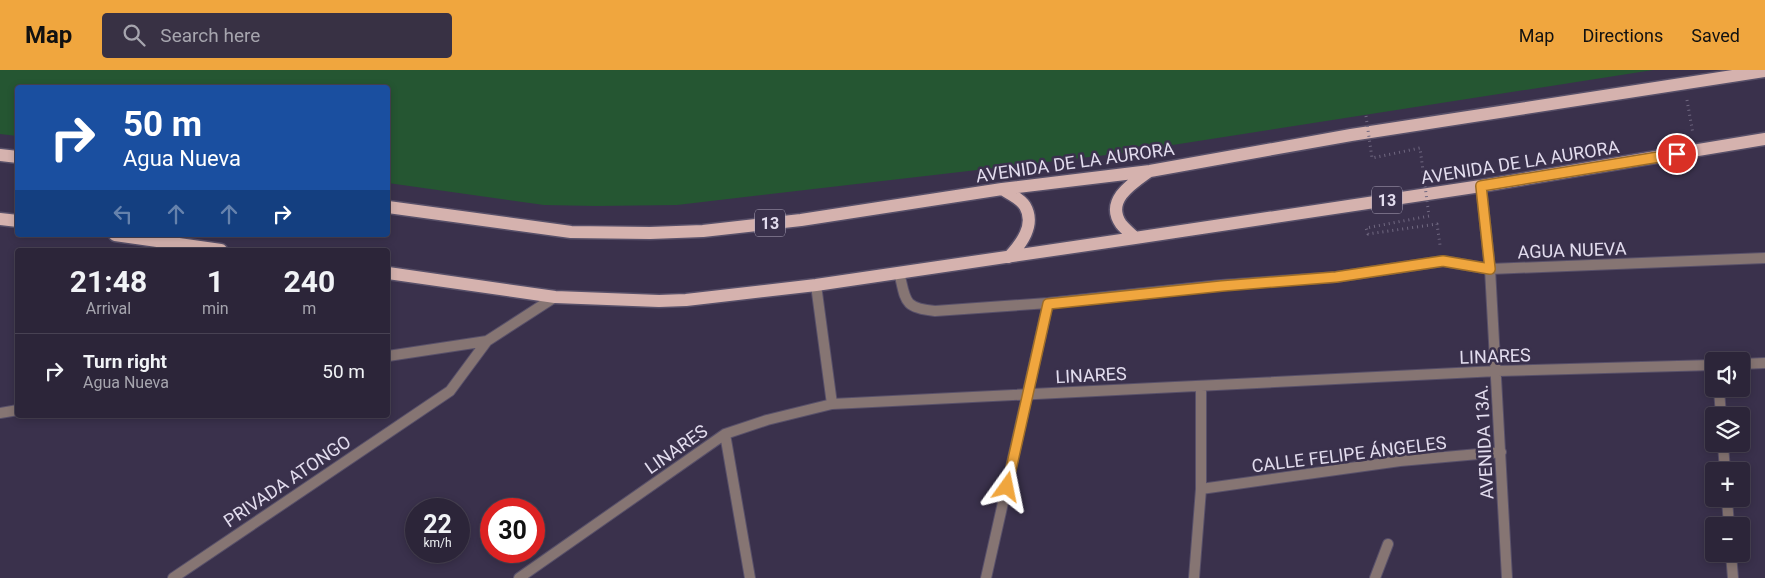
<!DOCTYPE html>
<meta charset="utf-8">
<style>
:root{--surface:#2c2539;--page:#383144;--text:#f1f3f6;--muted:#a6a5ae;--line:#484253;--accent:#f0a63e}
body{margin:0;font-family:Roboto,sans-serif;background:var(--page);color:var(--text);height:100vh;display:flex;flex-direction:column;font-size:19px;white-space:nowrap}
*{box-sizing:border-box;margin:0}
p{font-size:16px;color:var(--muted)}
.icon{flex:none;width:28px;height:28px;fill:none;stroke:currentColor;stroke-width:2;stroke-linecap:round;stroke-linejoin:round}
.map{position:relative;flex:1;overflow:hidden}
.sheet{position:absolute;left:15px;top:178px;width:375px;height:170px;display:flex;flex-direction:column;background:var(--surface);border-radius:5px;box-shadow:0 2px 8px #0003,0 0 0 1px var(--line)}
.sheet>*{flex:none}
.hud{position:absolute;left:15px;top:15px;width:375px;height:152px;border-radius:5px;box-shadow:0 2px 8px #0003,0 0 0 1px var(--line);background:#1a4fa0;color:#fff;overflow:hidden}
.buttons{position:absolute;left:1705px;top:282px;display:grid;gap:10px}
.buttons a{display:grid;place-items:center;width:45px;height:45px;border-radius:5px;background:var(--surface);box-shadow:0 2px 8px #0003,0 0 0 1px var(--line);font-size:25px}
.speed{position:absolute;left:405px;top:428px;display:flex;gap:10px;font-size:25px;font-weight:700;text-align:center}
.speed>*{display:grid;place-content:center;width:65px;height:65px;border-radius:50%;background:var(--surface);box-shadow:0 2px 8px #0003,0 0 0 1px var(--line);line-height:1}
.speed small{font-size:12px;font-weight:400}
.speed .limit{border:8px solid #d22;background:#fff;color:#111}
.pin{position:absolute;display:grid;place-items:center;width:42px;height:42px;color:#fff;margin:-21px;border:2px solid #fff;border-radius:50%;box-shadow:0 1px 5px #0007}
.me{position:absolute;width:55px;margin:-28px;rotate:12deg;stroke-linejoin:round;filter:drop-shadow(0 0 4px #0008)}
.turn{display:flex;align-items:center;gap:18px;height:105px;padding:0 25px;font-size:22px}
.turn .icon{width:65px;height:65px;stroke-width:2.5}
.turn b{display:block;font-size:35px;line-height:42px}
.lanes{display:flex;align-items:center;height:48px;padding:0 25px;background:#0003;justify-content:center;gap:25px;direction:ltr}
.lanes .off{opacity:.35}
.eta{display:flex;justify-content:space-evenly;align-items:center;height:85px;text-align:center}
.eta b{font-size:30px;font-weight:700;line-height:35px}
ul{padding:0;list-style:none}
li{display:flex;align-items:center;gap:15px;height:75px;padding:0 25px;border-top:1px solid var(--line)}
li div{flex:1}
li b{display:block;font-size:19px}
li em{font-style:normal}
header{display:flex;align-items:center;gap:30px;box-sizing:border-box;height:70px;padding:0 25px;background:var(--accent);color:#111}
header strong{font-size:24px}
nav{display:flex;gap:28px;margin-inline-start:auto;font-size:18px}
.search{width:350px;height:45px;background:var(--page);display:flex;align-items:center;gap:12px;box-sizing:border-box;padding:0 18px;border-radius:5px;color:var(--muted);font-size:19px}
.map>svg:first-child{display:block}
.green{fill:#255632}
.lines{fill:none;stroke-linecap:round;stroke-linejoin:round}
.street-casing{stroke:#585069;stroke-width:12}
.primary-casing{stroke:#585069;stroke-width:15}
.path{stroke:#706880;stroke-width:3;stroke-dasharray:1 4;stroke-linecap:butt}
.street{stroke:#867573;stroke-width:10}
.primary{stroke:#d5b2ae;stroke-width:12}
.path-bridge{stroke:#706880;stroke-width:3;stroke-dasharray:1 4;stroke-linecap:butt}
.route-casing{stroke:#9c6c28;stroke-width:12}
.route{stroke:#f0a63e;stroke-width:9}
.labels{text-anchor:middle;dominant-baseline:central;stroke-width:5;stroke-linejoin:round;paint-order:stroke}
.shield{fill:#3a314c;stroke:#b0a9bd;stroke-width:1}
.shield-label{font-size:16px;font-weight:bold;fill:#e2dcee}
.street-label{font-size:18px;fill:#e2dcee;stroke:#3a314c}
</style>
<header>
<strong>Map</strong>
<div class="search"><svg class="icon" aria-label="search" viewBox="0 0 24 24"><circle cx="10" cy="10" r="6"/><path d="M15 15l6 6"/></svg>Search here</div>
<nav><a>Map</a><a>Directions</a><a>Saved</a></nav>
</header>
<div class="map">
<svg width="1765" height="508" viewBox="0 0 1765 508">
<rect width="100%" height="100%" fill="#3a314c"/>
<path class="green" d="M0,0H1653L1115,84L677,135L596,136L544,135L388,113V18H18L17,66L0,64Z"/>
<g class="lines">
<g class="street-casing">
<path id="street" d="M1481,116L1490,199L1507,508
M899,202C906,231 903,238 935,241L1048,233L1221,215L1336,207L1443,191L1490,199L1765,188
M816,215L832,334
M388,286L487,271
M1741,294L1765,293
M1719,319L1721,346
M0,343L18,340
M725,364L750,508
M1723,374L1725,401
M1201,419L1400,391L1501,382
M1727,429L1729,456
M1731,484L1733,508
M173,508L450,321L487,271L555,227
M519,508L725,364L767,350L832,334L1497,301L1714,295
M986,508L1048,233
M1194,508L1201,419V317
M1375,508L1388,474"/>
</g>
<g class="primary-casing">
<path id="primary" d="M0,85L18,87
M1002,119C1010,124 1020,128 1025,136C1036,155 1021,174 1009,187
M388,137L571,162L650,163L703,161L801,150L1002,119L1150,101L1351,65L1765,1
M0,149L18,151
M115,165L221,180
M1135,168C1131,164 1125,159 1121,154C1105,131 1131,114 1148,102
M388,203L555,227L659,231L686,230L816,215L1135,168L1481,116L1765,69"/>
</g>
<path class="path" d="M1687,30L1693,64
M1429,146L1366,158L1368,164L1437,154L1440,175"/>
<use href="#street" class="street"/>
<use href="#primary" class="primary"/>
<path class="path-bridge" d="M1366,46L1372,88L1420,78L1429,146"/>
</g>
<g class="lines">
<g class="route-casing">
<path id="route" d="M1007,417L1048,234L1222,216L1336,207L1443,191L1490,199L1481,116L1677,84"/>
</g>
<use href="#route" class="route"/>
</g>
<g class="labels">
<g class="shield">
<rect x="1372" y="116.5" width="30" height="27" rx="4"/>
<rect x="755" y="139.5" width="30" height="27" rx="4"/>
</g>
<g class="shield-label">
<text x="1387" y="130">13</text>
<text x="770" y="153">13</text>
</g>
<g class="street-label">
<text transform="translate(1075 92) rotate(-8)">AVENIDA DE LA AURORA</text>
<text transform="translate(1520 92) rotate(-9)">AVENIDA DE LA AURORA</text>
<text transform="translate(1572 180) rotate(-2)">AGUA NUEVA</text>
<text transform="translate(1495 286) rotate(-2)">LINARES</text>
<text transform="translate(1091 305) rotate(-3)">LINARES</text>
<text transform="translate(1484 372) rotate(-93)">AVENIDA 13A.</text>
<text transform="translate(676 379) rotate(-35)">LINARES</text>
<text transform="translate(1349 384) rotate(-7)">CALLE FELIPE ÁNGELES</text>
<text transform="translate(287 411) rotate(-34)">PRIVADA ATONGO</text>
</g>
</g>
</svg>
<div class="buttons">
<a><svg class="icon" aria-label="sound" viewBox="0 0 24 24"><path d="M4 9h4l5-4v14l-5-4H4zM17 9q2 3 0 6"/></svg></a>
<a><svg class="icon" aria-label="layers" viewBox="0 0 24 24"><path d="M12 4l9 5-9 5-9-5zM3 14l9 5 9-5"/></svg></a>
<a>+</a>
<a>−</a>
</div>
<div class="speed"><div>22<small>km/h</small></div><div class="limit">30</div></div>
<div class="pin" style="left:1677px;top:84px;background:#d93025"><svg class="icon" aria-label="arrive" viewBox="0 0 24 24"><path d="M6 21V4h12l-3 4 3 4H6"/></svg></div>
<svg class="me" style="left:1007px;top:417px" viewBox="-20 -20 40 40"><path d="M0-17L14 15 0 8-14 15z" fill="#f0a63e" stroke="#fff" stroke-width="4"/></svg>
<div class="hud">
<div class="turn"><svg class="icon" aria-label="right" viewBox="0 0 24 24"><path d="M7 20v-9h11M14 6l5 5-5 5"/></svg><div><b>50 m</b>Agua Nueva</div></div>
<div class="lanes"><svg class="icon off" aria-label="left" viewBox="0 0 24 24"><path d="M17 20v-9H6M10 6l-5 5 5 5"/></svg><svg class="icon off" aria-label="ahead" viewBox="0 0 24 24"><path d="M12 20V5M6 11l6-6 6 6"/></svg><svg class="icon off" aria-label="ahead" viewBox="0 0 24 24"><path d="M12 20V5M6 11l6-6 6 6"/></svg><svg class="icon" aria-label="right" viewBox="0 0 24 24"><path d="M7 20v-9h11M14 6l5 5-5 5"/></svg></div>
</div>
<section class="sheet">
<div class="eta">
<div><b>21:48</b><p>Arrival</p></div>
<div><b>1</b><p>min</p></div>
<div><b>240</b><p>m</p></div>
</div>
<ul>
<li><svg class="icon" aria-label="right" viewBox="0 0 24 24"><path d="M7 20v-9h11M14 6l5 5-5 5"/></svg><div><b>Turn right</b><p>Agua Nueva</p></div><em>50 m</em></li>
</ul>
</section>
</div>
